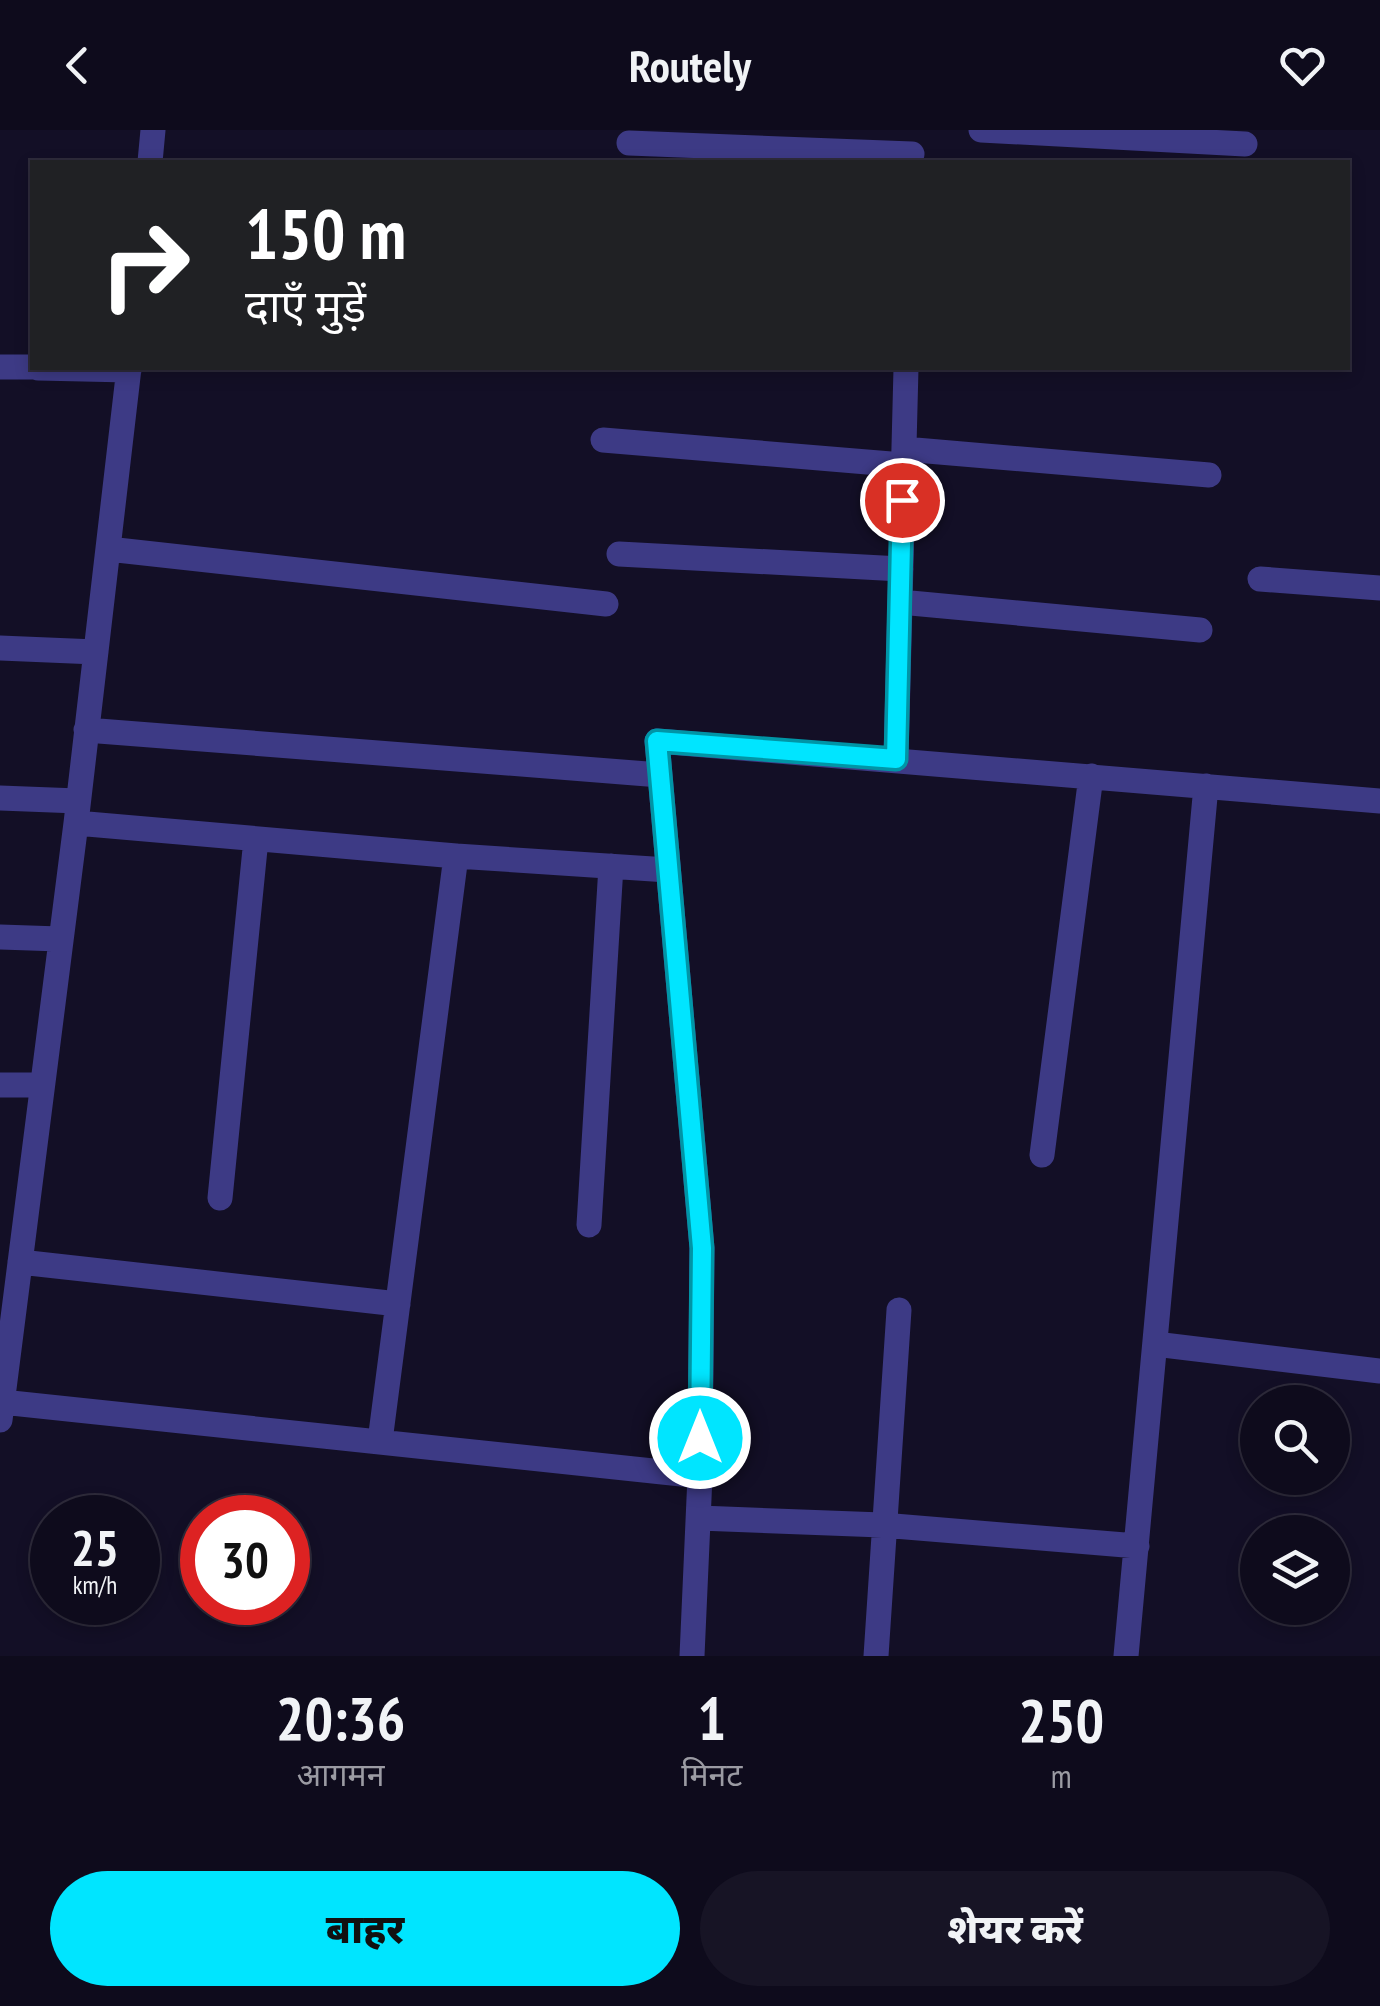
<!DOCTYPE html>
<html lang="hi">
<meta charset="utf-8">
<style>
:root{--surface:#0e0b1c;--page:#171425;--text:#f1f3f6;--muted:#9b9ba3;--line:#2e2b3b;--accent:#00e5ff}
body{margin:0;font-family:"PT Sans Narrow","Noto Sans Devanagari",sans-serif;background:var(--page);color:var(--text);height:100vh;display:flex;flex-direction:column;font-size:38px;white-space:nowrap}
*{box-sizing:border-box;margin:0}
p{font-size:32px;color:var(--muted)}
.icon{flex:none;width:55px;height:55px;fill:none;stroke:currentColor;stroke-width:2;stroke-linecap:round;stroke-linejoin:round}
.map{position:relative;height:1526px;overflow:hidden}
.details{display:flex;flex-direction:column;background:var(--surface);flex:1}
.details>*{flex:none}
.top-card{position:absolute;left:30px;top:30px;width:1320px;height:210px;border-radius:0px;box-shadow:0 5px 15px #0003,0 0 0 2px var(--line);background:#202124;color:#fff;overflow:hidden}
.tools{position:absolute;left:1240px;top:1255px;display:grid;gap:20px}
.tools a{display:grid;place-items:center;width:110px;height:110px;border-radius:50%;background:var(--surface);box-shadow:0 5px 15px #0003,0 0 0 2px var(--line);font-size:50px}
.speed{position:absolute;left:30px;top:1365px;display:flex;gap:20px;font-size:50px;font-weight:700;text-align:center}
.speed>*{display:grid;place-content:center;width:130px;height:130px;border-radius:50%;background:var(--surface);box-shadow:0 5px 15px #0003,0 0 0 2px var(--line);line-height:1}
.speed small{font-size:25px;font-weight:400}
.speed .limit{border:15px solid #d22;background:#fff;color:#111}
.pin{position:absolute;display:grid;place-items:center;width:85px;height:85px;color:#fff;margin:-42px;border:5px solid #fff;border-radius:50%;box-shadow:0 2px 10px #0007}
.me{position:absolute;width:110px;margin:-55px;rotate:0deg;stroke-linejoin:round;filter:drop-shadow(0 0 8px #0008)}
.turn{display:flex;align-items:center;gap:35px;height:210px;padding:0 50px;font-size:45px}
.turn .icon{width:130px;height:130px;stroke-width:2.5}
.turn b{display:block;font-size:70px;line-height:85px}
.eta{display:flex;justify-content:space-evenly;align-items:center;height:170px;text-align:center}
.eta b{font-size:60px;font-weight:800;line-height:70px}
.action{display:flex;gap:20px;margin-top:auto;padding:20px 50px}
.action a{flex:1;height:115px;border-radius:60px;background:var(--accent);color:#111;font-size:40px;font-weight:800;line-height:115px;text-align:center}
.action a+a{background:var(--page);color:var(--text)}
header{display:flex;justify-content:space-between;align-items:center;height:130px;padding:0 50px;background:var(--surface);font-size:45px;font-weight:800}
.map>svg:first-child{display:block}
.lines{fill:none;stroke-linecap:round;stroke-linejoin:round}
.minor{stroke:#3d3a85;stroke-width:25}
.route-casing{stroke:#0095a6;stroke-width:25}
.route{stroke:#00e5ff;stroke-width:18}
</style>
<header><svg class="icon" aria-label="back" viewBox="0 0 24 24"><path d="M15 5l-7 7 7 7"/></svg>Routely<svg class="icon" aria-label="heart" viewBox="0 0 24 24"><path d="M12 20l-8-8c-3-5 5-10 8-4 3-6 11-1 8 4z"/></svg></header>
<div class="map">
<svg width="1380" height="1526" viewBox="0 0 1380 1526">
<rect width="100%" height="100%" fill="#130f26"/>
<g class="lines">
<path class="minor" d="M981,0L1245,14
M629,13L912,24
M150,32L153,0
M0,237H32
M38,238L129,240
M603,310L903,335
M904,319L1209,345
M108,419L606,474
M619,424L901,439
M1260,449L1380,458
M900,472L1200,500
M0,518L96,522
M86,600L660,645
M896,629L906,238
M0,668L78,671
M76,693L456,726L668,740
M0,807L60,809
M0,955H42
M1042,1025L1091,646
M220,1068L256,709
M589,1095L611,736
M20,1132L398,1174
M1155,1214L1380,1241
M2,1272L700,1346
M0,1290L76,693L129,238
M380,1311L456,726
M699,1388L882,1395L1137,1416
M692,1526L700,1346L702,1118L657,611L1380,671
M876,1526L899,1180
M1126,1526L1206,656"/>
</g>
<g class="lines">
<g class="route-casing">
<path id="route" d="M700,1308L702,1118L657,611L896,629L902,370"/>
</g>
<use href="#route" class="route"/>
</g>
</svg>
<div class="tools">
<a><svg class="icon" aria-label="search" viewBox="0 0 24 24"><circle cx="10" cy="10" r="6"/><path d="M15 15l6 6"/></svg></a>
<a><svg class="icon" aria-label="layers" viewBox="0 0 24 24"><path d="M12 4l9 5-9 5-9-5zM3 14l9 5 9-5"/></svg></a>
</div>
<div class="speed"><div>25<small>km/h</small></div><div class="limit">30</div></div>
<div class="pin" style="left:902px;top:370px;background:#d93025"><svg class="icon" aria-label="arrive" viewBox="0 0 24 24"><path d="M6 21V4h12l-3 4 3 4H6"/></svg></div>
<svg class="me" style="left:700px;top:1308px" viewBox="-20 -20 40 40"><circle r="17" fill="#00e5ff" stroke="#fff" stroke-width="3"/><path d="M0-11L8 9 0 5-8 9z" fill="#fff"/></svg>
<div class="top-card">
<div class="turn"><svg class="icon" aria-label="right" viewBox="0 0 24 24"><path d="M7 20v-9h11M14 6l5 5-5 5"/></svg><div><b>150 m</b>दाएँ मुड़ें</div></div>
</div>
</div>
<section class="details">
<div class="eta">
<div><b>20:36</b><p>आगमन</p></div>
<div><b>1</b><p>मिनट</p></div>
<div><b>250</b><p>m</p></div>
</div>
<div class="action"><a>बाहर</a><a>शेयर करें</a></div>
</section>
